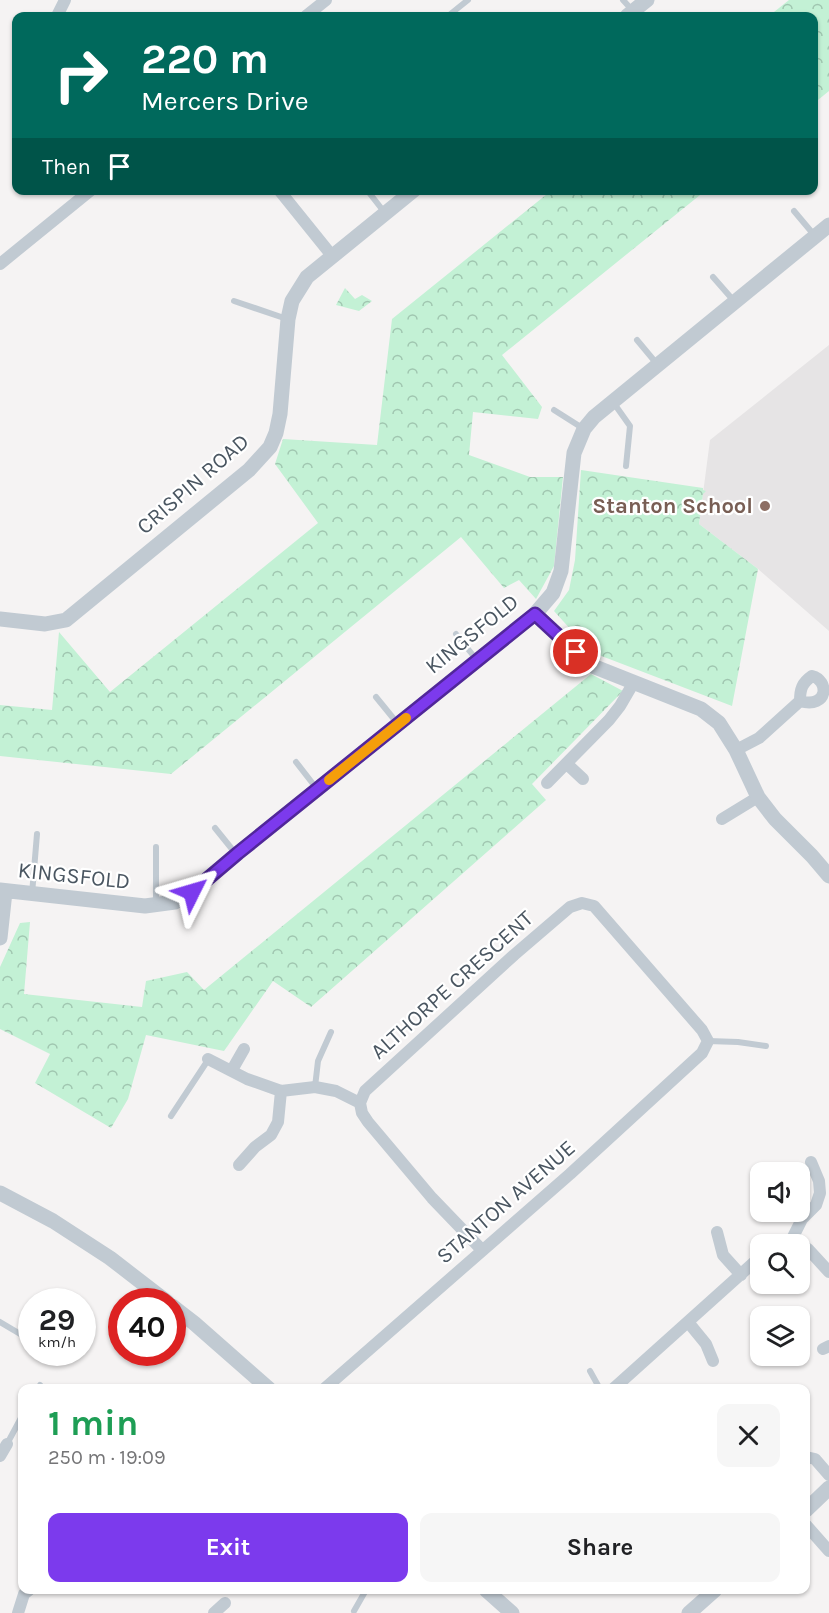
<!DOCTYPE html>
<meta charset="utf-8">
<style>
:root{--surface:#fff;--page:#f6f6f6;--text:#202124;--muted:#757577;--accent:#7c3aed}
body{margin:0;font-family:Karla,sans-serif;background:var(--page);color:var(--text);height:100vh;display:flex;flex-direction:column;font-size:22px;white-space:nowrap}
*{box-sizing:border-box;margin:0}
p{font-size:20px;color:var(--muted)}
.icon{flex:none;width:33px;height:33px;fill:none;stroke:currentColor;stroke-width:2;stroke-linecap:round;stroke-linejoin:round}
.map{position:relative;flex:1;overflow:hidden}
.details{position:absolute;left:18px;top:1384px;width:792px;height:210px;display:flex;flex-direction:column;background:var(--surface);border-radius:12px;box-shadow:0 2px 4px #0004}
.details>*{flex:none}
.banner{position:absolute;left:12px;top:12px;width:806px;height:183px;border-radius:12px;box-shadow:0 2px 4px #0004;background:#00695c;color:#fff;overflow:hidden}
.buttons{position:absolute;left:750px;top:1162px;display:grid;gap:12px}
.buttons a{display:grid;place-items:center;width:60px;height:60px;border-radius:12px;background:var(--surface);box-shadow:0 2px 4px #0004;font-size:30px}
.speed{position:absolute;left:18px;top:1288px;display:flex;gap:12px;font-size:30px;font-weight:700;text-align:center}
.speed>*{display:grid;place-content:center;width:78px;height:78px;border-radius:50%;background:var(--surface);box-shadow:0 2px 4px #0004;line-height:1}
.speed small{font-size:15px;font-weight:400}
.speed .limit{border:9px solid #d22;background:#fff;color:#111}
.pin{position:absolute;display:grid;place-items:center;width:51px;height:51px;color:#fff;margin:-26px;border:3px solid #fff;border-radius:50%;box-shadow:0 2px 6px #0007}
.me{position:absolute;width:66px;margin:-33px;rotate:50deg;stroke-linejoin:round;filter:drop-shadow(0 0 4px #0008)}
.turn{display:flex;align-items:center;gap:21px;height:126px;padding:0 30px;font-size:27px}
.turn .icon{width:78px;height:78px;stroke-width:2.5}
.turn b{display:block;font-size:42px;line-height:51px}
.then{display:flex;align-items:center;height:57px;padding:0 30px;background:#0003;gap:12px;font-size:22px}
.round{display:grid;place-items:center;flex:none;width:63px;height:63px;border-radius:12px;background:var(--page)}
.headline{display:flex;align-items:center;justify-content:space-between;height:102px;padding:0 30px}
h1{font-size:36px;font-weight:700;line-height:45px;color:#1e9e55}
.action{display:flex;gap:12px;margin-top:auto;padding:12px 30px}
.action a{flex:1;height:69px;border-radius:12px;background:var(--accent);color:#fff;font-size:24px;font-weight:700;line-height:69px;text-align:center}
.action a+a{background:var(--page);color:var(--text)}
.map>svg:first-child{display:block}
.education{fill:#e6e4e5}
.forest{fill:url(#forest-crowns)}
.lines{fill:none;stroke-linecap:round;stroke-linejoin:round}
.service{stroke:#c1cad2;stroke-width:6}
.minor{stroke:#c1cad2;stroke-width:12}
.tertiary{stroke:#c1cad2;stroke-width:15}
.route-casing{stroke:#51269a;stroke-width:15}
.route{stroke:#7c3aed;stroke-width:10}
.slow{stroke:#f59e0b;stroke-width:10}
.education-dot{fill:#8d6e63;stroke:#fff;stroke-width:2}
.labels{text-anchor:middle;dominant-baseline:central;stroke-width:4.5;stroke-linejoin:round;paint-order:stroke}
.street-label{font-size:22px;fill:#4a5661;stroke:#fff}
.education-label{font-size:22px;font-weight:bold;fill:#785e54;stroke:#fff;text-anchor:end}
</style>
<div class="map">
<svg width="829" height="1613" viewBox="0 0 829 1613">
<defs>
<pattern id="forest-crowns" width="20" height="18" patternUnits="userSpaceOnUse" patternTransform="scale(1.5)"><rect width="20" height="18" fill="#c3f1d5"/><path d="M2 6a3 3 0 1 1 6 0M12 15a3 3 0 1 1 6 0" fill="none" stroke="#a0c6b0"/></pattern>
</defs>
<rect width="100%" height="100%" fill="#f5f3f3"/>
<path class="education" d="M829,345V631L758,569L699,524L710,440Z"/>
<path class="forest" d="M789,0H829V91L813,104V16H769Z
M552,190L705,191L502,355L542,407L538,419L473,412L469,455L530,477H563L554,566L536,599L519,580L504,588L461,537L171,774L0,756V705L52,710L59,632L110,692L318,523L275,464L283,439L377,445L392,319Z
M345,288L355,299L362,295L372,301L359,311L336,305Z
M581,470L703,488V490L706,491L703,494L699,524L758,569L732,706L591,652L554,611L569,590L575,560Z
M591,674L623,691L532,784L546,800L311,1007L273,981L224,1051L146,1035L128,1099L111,1128L35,1083L50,1054L0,1029V967L20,923L30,922L24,994L142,1007L146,981L187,972L204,990Z"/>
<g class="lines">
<path class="service" d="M623,0L633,11
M448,16L468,0
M367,190L385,213
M794,211L815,236
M713,277L734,301
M234,301L287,319
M637,340L657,364
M613,402L630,426L626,466
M554,410L584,429
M456,634L476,659
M376,697L398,724
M296,762L317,789
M215,828L236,854
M156,847V904
M32,894L37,834
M708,1041L738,1042L766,1046
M315,1087L318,1061L331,1032
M171,1116L208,1060
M0,1322L32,1341
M590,1371L600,1389
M38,1389L40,1385
M7,1444L22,1416
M354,1611L366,1590"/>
<path class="minor" d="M57,16L65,0
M306,16L326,0
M279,190L333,257
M0,264L91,190
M736,750L759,738L800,701C800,689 802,683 812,676C829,680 829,709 800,701
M567,764L583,779
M547,783L609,720L620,706L634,682
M722,819L758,797
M208,1059L247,1079L281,1091L315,1087L336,1091L360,1103
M232,1070L244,1049
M239,1165L255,1147L271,1135L278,1122L281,1091
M717,1232L723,1255L741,1275
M792,1239L802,1219L816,1205L820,1193L819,1181L811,1162
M775,1245L792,1239L808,1249L829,1272
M688,1322L706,1344L713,1361
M823,1349L829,1346
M324,1389L570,1174L702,1053L708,1041L702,1030L594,906L582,903L570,907L514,955L365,1091L360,1103L362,1113L368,1122L432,1198L482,1250
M613,1389L760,1257
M0,1456L7,1444
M806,1457L815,1459L829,1475
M806,1525L829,1551
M18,1613L24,1594L29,1590
M214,1613L225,1603"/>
<path class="tertiary" d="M627,16L647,0
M535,614L590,665L701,709L719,723L736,750L758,797L775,819L812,856L829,876
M0,619L45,624L66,620L249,470L270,447L276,433L280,414L288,319L292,301L307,277L414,190
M0,890L145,906L175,902L192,892L238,853L535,614L553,593L561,571L574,453L584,429L594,417L829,225
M0,938L5,892
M0,1193L53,1221L110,1258L167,1302
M172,1306L194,1323L269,1389
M806,1510L829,1488
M486,1590L512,1613
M689,1613L715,1590"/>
</g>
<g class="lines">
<g class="route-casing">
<path id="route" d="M192,892L238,853L535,614L576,652"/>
</g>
<use href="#route" class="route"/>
<path class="slow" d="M329,780L406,718"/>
</g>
<circle class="education-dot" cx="765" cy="506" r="6"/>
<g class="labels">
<g class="street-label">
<text transform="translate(193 484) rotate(-41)">CRISPIN ROAD</text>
<text transform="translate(472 634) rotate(-39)">KINGSFOLD</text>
<text transform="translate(74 876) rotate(6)">KINGSFOLD</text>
<text transform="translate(452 985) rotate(-42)">ALTHORPE CRESCENT</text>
<text transform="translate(506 1202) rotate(-41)">STANTON AVENUE</text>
</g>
<g class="education-label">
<text x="753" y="506">Stanton School</text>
</g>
</g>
</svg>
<div class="buttons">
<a><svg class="icon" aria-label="sound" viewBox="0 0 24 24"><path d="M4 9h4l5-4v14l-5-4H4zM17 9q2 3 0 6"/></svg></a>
<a><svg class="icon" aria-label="search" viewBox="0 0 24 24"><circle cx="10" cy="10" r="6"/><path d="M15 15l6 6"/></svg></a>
<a><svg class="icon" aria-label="layers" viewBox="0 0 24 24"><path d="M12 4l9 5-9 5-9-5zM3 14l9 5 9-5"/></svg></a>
</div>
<div class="speed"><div>29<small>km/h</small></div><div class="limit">40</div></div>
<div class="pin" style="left:576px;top:652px;background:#d93025"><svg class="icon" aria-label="arrive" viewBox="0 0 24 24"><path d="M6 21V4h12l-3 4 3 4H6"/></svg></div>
<svg class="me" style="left:192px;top:892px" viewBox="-20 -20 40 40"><path d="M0-17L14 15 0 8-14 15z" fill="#7c3aed" stroke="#fff" stroke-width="4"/></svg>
<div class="banner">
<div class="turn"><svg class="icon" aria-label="right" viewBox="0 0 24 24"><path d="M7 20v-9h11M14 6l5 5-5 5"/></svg><div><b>220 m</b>Mercers Drive</div></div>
<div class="then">Then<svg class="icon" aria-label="arrive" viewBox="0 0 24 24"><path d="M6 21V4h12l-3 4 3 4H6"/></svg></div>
</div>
<section class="details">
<div class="headline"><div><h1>1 min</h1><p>250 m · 19:09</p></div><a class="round"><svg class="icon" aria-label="close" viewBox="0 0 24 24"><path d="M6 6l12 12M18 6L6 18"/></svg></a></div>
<div class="action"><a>Exit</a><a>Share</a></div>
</section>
</div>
